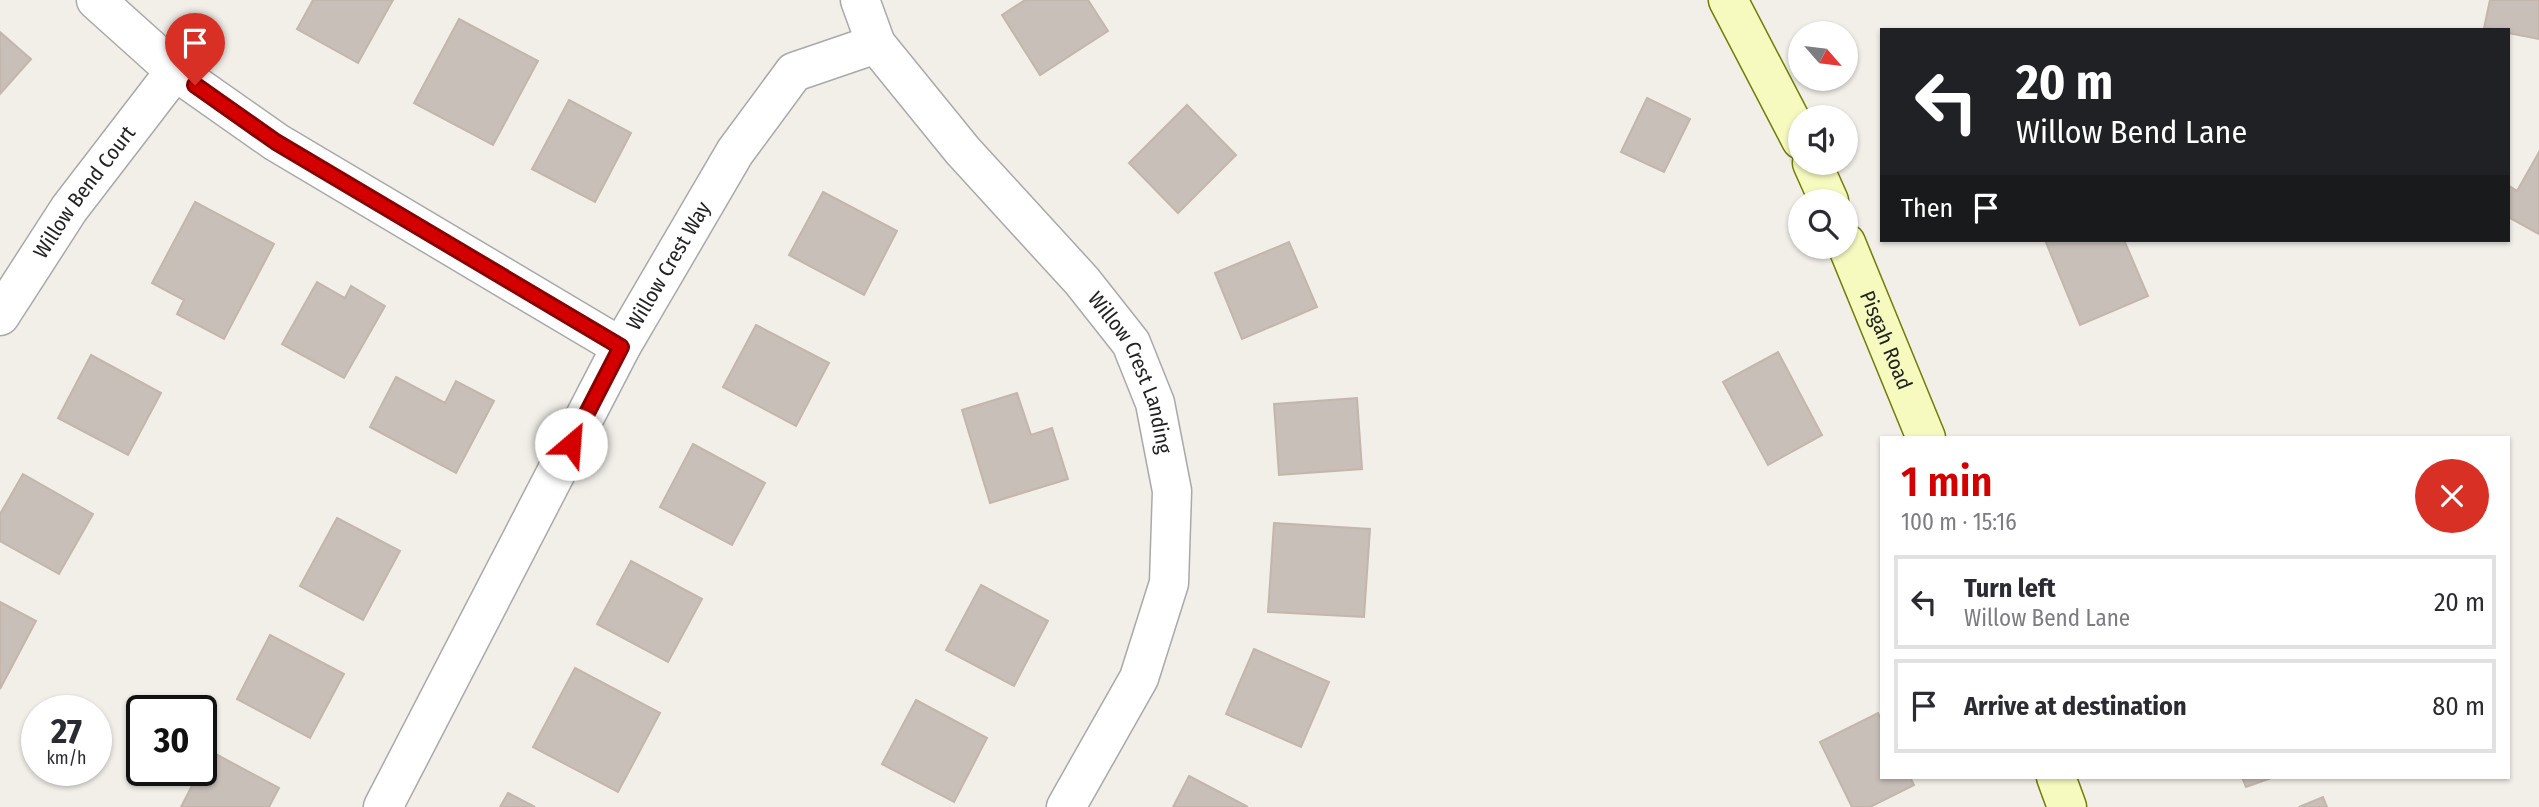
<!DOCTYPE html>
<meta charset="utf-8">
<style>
:root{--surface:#fff;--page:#f2f2f3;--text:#2b2b33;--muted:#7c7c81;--line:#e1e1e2;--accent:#d40000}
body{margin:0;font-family:"Fira Sans Condensed",sans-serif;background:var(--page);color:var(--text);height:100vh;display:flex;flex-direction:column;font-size:26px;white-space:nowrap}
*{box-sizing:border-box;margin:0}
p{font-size:23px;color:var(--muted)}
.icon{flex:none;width:38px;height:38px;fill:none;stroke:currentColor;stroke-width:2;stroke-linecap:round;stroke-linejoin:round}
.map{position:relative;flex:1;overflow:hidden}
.side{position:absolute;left:1880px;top:436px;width:630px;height:343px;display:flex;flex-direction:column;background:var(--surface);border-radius:0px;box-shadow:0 2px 5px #0004}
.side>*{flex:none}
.guide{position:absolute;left:1880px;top:28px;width:630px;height:214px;border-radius:0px;box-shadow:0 2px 5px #0004;background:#202124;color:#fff;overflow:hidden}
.needle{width:46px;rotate:118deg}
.tools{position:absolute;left:1788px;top:21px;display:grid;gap:14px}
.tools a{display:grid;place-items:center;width:70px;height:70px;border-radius:50%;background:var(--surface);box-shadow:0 2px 5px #0004;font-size:35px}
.speed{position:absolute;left:21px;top:695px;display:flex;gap:14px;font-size:35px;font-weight:700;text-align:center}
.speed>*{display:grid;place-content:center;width:91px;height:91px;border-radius:50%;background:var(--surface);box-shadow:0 2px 5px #0004;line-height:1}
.speed small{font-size:18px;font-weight:400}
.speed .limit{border:4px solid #111;border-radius:10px;background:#fff;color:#111}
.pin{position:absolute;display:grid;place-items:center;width:60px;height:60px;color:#fff;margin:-72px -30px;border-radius:50% 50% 50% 0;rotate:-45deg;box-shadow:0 0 7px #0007}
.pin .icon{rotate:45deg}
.me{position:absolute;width:77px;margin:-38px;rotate:27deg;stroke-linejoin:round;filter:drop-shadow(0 0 5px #0008)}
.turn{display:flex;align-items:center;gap:24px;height:147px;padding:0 21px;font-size:32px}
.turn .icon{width:91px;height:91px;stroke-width:2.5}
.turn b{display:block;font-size:49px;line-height:60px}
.then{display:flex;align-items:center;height:66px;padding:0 21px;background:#0003;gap:14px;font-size:26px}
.round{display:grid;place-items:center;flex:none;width:74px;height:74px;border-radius:37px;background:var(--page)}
.summary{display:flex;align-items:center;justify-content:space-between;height:119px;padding:0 21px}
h1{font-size:42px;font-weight:600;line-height:52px;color:var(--accent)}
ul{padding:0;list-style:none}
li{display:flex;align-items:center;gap:21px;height:94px;margin:0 14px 10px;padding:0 7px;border:4px solid var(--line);border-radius:0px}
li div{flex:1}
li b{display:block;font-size:26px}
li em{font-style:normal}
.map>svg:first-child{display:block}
.building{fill:#c7bfb8;stroke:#c4b6ab;stroke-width:2}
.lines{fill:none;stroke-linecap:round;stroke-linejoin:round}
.street-casing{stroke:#a9a9a9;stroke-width:41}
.secondary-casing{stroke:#707d05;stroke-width:41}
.street{stroke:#fff;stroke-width:38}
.secondary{stroke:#f7fabf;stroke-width:38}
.route-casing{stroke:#8a0000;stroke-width:18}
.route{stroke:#d40000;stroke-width:12}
.labels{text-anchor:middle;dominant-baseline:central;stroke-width:5;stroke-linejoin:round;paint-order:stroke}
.street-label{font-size:21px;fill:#222;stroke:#fff}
</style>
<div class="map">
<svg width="2539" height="807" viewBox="0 0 2539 807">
<rect width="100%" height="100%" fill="#f2efe9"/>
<path class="building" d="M313,0H393L358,63L297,29Z
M1025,0H1088L1108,31L1040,75L1002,15Z
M2490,0H2539V39L2508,33V30L2484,28Z
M459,19L538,61L493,145L414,103Z
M0,32L31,59L0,94Z
M1647,98L1690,119L1664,172L1621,152Z
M569,100L631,133L595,202L532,169Z
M1187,105L1236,155L1178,213L1129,163Z
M2539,152V234L2508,217V185L2517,191Z
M823,192L897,231L864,295L789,255Z
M195,202L274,244L224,339L177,314L184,300L152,283Z
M2045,240H2124L2148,296L2080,325Z
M1289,242L1317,307L1242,339L1215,273Z
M317,282L345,298L351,286L385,306L344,378L282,344Z
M756,325L829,363L796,426L723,387Z
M1778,352L1822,435L1768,465L1723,382Z
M91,355L161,393L128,455L58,418Z
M396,377L445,403L456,381L494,401L456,473L370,427Z
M1017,393L1031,435L1052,428L1068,479L990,503L962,410Z
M1357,398L1362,469L1279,475L1274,404Z
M693,444L765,483L732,545L660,507Z
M23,474L93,514L59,574L0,541V514Z
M337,518L400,551L363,620L300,586Z
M1274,523L1370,529L1364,617L1268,612Z
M631,561L702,599L668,662L597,624Z
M981,585L1048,621L1014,686L946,650Z
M0,602L36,621L0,689Z
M270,635L344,674L310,738L237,699Z
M1254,649L1329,682L1301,747L1226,714Z
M575,668L660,713L618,792L533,747Z
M916,700L987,738L954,802L882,764Z
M1878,713L1881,720V777H1910L1914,785L1870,807H1852L1820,742Z
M210,751L279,788L269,807H181Z
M1189,776L1248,807H1173Z
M2242,777H2274L2246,787Z
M508,793L535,807H500Z
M2323,797L2327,807H2299Z"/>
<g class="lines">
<g class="street-casing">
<g id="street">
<path d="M96,0L175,71L276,142L621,347"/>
<path id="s1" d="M860,0L876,44L963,151L1082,281L1131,343L1155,403L1172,491L1169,583L1139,678L1066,807"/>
<path id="s2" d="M0,316L69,209L175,71"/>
<path id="s3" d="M383,807L621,347L735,152L794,72L876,44"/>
</g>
</g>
<g class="secondary-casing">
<g id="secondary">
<path d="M1728,0L1801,140"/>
<path d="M1812,163L1829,201"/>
<path id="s4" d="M1846,243L1926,438"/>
<path d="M2056,777L2067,807"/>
</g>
</g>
<use href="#street" class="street"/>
<use href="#secondary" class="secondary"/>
</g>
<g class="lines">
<g class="route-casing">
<path id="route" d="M195,85L276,142L621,347L571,444"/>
</g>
<use href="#route" class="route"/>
</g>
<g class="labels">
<g class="street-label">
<text stroke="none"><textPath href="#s2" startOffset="150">Willow Bend Court</textPath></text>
<text stroke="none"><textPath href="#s3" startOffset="612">Willow Crest Way</textPath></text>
<text stroke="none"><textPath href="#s4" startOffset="105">Pisgah Road</textPath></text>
<text stroke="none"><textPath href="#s1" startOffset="467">Willow Crest Landing</textPath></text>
</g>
</g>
</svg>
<div class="tools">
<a><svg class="needle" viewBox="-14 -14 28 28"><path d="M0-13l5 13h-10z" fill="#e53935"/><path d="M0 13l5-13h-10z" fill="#7c7c81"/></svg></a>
<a><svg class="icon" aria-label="sound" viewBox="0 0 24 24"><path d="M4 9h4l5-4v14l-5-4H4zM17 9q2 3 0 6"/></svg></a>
<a><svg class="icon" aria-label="search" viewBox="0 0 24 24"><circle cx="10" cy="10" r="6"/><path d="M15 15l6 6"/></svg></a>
</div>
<div class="speed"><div>27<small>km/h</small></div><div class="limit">30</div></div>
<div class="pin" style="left:195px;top:85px;background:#d93025"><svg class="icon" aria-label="arrive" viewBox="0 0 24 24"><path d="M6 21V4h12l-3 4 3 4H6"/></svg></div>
<svg class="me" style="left:571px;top:444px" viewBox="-20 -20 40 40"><circle r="19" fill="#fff"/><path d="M0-13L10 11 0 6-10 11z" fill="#d40000"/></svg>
<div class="guide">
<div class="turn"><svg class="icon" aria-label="left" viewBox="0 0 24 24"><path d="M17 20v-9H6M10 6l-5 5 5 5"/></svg><div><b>20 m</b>Willow Bend Lane</div></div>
<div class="then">Then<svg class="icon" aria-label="arrive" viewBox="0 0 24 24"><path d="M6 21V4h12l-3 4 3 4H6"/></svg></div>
</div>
<section class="side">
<div class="summary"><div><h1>1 min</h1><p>100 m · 15:16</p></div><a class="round" style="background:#d93025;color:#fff"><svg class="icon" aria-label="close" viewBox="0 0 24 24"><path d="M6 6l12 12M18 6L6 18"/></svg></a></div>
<ul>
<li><svg class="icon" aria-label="left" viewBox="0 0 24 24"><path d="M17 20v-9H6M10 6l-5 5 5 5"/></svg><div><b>Turn left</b><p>Willow Bend Lane</p></div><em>20 m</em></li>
<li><svg class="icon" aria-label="arrive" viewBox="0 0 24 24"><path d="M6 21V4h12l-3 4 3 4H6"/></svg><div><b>Arrive at destination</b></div><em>80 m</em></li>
</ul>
</section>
</div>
